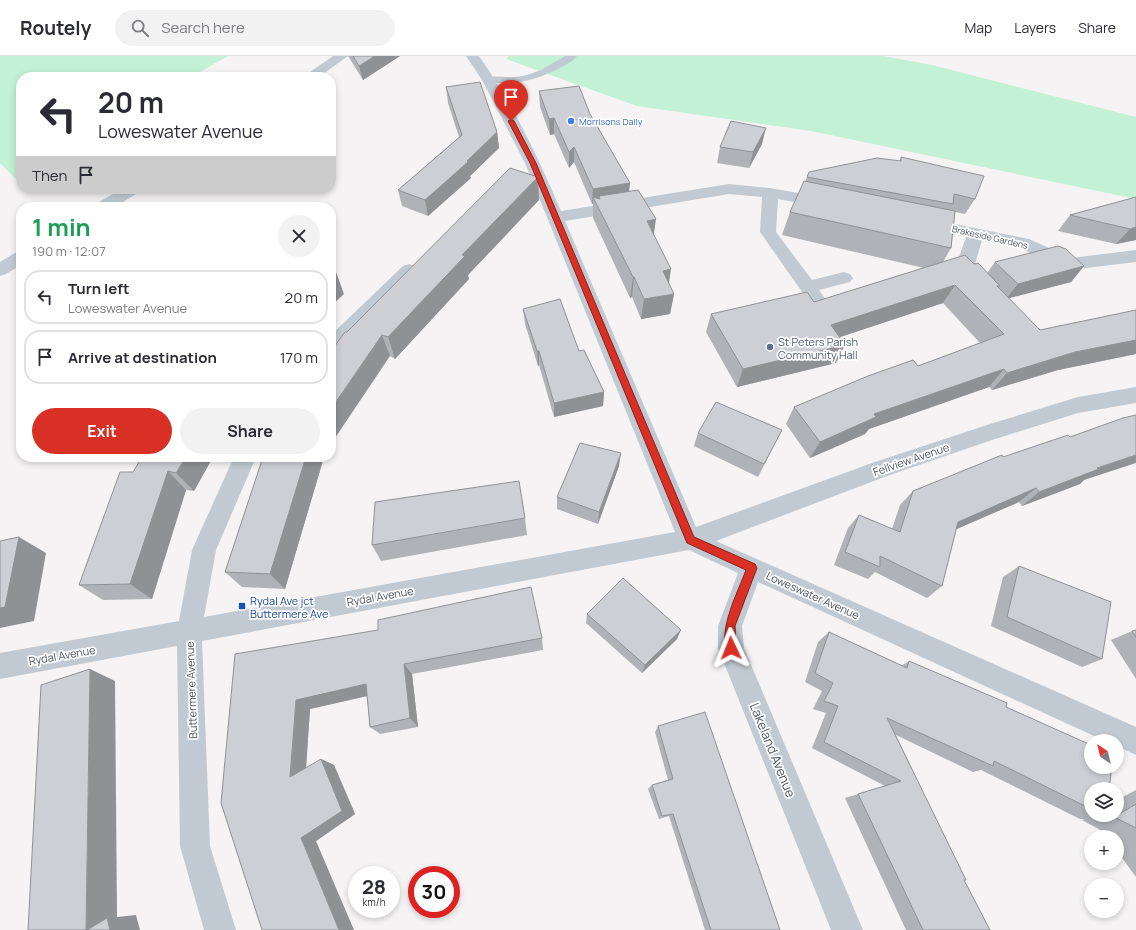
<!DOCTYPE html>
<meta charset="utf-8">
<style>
:root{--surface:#fff;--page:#f2f2f3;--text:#2b2b33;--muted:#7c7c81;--line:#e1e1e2;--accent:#d93025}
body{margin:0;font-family:Manrope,sans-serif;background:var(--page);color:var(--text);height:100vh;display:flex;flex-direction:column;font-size:15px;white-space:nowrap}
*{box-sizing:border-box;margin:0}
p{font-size:13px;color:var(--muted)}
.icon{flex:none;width:22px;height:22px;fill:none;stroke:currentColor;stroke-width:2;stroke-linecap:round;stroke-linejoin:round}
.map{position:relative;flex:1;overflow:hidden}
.sheet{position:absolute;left:16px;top:146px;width:320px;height:260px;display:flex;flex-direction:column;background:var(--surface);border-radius:16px;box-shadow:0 2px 6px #0003}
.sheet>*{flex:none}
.banner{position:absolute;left:16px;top:16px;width:320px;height:122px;border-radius:16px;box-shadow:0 2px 6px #0003;background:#fff;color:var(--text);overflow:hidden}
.needle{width:26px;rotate:325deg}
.fabs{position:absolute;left:1084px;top:678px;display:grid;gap:8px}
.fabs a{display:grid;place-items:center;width:40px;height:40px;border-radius:50%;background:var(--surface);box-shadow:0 2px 6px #0003;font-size:20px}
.speed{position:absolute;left:348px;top:810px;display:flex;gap:8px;font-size:20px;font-weight:700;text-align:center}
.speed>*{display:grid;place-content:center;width:52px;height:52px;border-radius:50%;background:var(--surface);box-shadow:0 2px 6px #0003;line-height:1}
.speed small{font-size:10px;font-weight:400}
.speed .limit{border:6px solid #d22;background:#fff;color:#111}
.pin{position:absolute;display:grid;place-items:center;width:34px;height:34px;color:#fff;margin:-41px -17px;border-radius:50% 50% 50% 0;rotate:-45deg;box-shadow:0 0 4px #0007}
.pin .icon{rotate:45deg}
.me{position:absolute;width:44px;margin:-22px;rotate:358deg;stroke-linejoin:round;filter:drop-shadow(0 0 3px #0008)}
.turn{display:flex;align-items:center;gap:14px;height:84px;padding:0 16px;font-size:18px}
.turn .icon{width:52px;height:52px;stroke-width:2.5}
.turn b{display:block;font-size:28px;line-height:34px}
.then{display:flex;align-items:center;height:38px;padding:0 16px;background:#0003;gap:8px;font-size:15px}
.round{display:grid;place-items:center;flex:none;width:42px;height:42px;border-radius:21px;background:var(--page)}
.summary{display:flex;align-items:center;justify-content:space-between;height:68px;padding:0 16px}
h1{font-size:24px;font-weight:700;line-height:30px;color:#1e9e55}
.cta{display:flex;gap:8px;margin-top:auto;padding:8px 16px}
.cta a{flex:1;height:46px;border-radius:24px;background:var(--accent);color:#fff;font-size:16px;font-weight:700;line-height:46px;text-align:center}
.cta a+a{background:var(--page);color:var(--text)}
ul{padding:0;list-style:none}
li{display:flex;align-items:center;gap:12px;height:54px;margin:0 8px 6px;padding:0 8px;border:2px solid var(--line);border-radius:16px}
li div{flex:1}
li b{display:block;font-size:15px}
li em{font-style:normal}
header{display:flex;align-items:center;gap:24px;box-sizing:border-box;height:56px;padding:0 20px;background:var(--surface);border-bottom:1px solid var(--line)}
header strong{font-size:19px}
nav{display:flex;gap:22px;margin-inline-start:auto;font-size:14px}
.search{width:280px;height:36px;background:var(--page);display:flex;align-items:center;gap:10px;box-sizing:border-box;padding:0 14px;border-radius:22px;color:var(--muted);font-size:15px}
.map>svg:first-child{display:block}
.green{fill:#c3f1d5}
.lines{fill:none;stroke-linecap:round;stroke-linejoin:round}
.service{fill:#c1cad2;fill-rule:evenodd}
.minor{fill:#c1cad2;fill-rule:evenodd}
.tertiary{fill:#c1cad2;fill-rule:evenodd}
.wall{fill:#b0b2b7}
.shaded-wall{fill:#909195}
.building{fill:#cdcfd5;stroke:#909195}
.route{fill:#d93025;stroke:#8d1f18}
.shop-dot{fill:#3f7fe0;stroke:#fff;stroke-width:1.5}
.service-dot{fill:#5c6f8a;stroke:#fff;stroke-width:1.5}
.transit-dot{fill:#1a4fb4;stroke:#fff;stroke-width:1.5}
.labels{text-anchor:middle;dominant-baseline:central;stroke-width:3.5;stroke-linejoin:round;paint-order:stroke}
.far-shop-label{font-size:9px;fill:#366cbe;stroke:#fff;text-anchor:start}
.far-street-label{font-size:9px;fill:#4a5661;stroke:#fff}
.service-label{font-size:11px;fill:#4e5e75;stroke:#fff;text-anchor:start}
.street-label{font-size:11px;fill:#4a5661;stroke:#fff}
.transit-label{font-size:11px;fill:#164399;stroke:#fff;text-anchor:start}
.near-street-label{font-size:13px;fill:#4a5661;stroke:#fff}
</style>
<header>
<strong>Routely</strong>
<div class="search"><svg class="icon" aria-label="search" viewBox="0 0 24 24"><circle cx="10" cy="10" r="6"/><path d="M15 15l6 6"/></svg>Search here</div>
<nav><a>Map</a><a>Layers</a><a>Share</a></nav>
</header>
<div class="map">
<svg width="1136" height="874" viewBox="0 0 1136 874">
<rect width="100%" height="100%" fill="#f5f3f3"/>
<path class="green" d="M0,0H228L191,21H21V118L15,122L0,107Z
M509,0H883L932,9L1136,61V143L811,75L637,50L506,3Z"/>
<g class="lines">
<path class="service" d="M565,0H577C573,5 567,8 562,11C541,22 522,28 498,27C493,27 487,28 484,24C489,18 506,22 514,21C533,20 549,10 565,0Z"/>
<path class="minor" d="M466,0H479C513,48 538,101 561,155L729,128L770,132L826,142L832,143L834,147L832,151L826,152L778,143L776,176L812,224L844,216L850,218L853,222L850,226L819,234L829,248L826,253L820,254L814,253L760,176L762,141L729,138L565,165L696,471L872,407L990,368L1078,341L1136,331V347L1078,357L992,384L887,420L716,485L1136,671V699L1117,690V685H1105L758,526L742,570L744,592L863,874H831L718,592V570L738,517L689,494L202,585L210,790L236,874H204L180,790L177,590L0,623V597L179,565L192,494L234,401H256L216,494L204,561L675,476L525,107L482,24Z
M925,162L1029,183L1071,202L1136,194V206L1069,214L1019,192L982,184L975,208V214L987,227L984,231C977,233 973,233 967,227C951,210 960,201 966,181L919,171L917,167L919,163Z
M409,208L415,210L418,214L415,218L338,295L331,297V279L403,210Z"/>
<path class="tertiary" d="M333,0H348L319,21H303Z
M122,133H141L139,136L115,151H95L97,147Z
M21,195V209L6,218L0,220V206L15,197Z"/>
</g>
<path class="wall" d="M348,0H400L363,24Z
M446,31L497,76L499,92L470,120L471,122L428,160L402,150L398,134L459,81L448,47Z
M539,35L590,58L630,127L629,135L654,179L669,228L674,238L670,258L641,263L632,241L630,242L593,162V148H592L574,106L569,112L554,78L550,79L540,51Z
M762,88L749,112L717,107L720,91Z
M901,101L975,143L965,158L955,156L951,192L943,206L974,208L987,217L995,206L1084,210L1071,226L1008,242L1040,274L1136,254V298L1058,314L992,334L989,331L869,373L865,378L810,402L786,368L794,351L918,310L980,287L943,247L840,281L836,307L737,331L706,276L711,258L814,246L924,212L782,179L790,156L805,126L807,121L900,105Z
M538,121L539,144L468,219L469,223L395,303L390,300L347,276Z
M1136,141V184L1116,188L1058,175L1070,159Z
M523,253L579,295L604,336L603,350L554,361L539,309L538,310L525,268Z
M782,374L758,421L694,390L698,377Z
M213,401L194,435L186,434L152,543L103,544L79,529L133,416Z
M263,401H324L285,533L242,531L225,516Z
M1003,401L1084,424L1080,428L1022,450L1019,446L956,473L942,530L927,542L875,516L868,523L834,509L848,472L859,459L892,473L900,449L913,435Z
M619,410L598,468L557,453V441Z
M525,462L527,479L381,505L372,489Z
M1019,510L1102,603L1082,611L991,570L1003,521Z
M587,558L677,583L642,617L586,567Z
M1136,574V623L1111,584L1132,575Z
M829,576L901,610L909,605L1006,651L1091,733V759H1117V744L1136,734V821L1117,795V781H1107L1102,775L1082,764L1084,763H1080L981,714L973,716L896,679L964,824L990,874H906L845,742L885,730L812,692L826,657L813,653L822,635L805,626L818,586Z
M542,582L543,594L412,618L418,671L380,678L370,671L367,640L310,653L306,712L321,703L334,709L355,758L316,785L235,598Z
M658,670L780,874H705L669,760L659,763L648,733L652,729L668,724L655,676Z"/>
<path class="shaded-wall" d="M375,0H400L363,24L359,10Z
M554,62V78L550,79L549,63Z
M766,72L762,88L749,112L753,96Z
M497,76L499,92L470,120L471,122L428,160L425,144L467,105Z
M574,91V106L569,112V96Z
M538,121L539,144L468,219L469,223L395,303L388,281L462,199Z
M630,127L628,143H600L599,140L598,147L593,141V148H592L593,133Z
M656,163L653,184L647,165Z
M1136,171V184L1116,188L1130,173Z
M1084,210L1071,226L1006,243L1018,228Z
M671,213L668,234L663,215Z
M336,216L344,238L331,250V220Z
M633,221H634L632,241L630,242Z
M955,229L943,247L822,287L831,269Z
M674,238L670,258L641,263L644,243Z
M382,279L390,300L331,388V353Z
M1136,284V298L1058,314L992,334L1007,317L1075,296Z
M845,289L836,307L737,331L743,313Z
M537,295H539V309L538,310Z
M1004,313L989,331L869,373L865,378L810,402L820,386L874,358Z
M604,336L603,350L554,361V347Z
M621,397L619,410L598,468L599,456Z
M1136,399V407L1084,424L1080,428L1022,450L1039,436L1097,412Z
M186,401H213L194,435L176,417Z
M306,401H324L285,533L270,518Z
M168,415L186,434L152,543L130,528Z
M1036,432L1019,446L943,479L958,466Z
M19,481L46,497L34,565L0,572V552Z
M681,574L677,583L642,617L645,609Z
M404,608L412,618L418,671L410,662Z
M90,613L115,625L117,861L136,859L140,874H86Z
M366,628L376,638L310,653L305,727L290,721L296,644Z
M321,703L334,709L355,758L316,785L354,874H339L301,782Z"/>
<path class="building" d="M353,0H375L359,10Z
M480,26L497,76L467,105L468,106L425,144L398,134L462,79L446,31Z
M579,30L590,58L630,127L593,133L574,91L569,96L554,62L549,63L539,35Z
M731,65L766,72L753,96L720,91Z
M901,101L984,120L975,143L954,138L953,148L807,121L809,116L877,102L901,105Z
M510,112L538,121L462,199L465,200L388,281L382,279L331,353V295L345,276H347Z
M804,125L955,155L951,192L790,156Z
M638,134L656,163L647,165L671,213L663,215L674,238L644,243L634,221H633L593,141L600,143L599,140Z
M1136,141V171L1130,173L1070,159Z
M1058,190L1066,193L1084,210L1018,228L995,206Z
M965,199L974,208L978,207L1000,230H997L1040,274L1136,254V284L1075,296L1007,317L1004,313L874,358L876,361L820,386L794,351L868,320L913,304L918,310L1004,278L955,229L831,269L845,289L743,313L711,258L807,236L814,246Z
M331,214L336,216L331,220Z
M560,243L579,295L584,294L604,336L554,347L539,295H537L523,253Z
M716,346L782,374L764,408L698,377Z
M1136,359V399L1097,412L1099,413L1039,436L1036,432L958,466L942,530L880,500V511L845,496L859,459L900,476L913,435L1002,399L1003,401L1068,379L1070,381L1123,362Z
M580,387L621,397L599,456L557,441Z
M142,401H186L176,417L168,415L130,528L79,529L120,416H133Z
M263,401H306L270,518L225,516Z
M519,425L525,462L372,489L375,446Z
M19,481L5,551L0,552V485Z
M1019,510L1111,546L1102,603L1007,561Z
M623,522L681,574L645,609L587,558Z
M531,531L542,582L404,608L410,662L370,671L366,628L296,644L290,721L321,703L342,755L301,782L339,874H262L221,747L235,598L378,574V564Z
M1136,574V581L1132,575Z
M829,576L907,612L909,605L1007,647L1006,651L1091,689V711H1112L1109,733H1091V753L994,705L993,710L887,662L966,824H964L990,874H923L858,738L901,725L824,686L838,650L824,645L833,627L815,617Z
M90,613L86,874H28L41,629Z
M705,656L780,874H711L673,758L662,760L652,729L673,723L658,670Z
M1136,748V772L1114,761Z
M107,862L110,874H87Z"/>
<path class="route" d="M511,63L514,65L536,107L694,481L755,508L757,512L735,570L736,592L735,596L731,597L727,596C718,573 738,536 746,514L687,487L530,107L508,65Z"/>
<circle class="shop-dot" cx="571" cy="65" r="4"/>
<circle class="service-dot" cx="770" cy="291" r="4"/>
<rect class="transit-dot" x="238" y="546" width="8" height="8" rx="2"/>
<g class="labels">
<g class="far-shop-label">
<text x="579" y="65">Morrisons Daily</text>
</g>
<g class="far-street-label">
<text transform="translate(990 181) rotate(13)">Brakeside Gardens</text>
</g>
<g class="service-label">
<text x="778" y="285">St Peters Parish<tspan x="778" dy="13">Community Hall</tspan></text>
</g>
<g class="street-label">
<text transform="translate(911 403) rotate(-19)">Fellview Avenue</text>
<text transform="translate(813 539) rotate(24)">Loweswater Avenue</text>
<text transform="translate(380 540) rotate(-10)">Rydal Avenue</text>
<text transform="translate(62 599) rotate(-10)">Rydal Avenue</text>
<text transform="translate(191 634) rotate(-92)">Buttermere Avenue</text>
</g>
<g class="transit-label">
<text x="250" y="544">Rydal Ave jct<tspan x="250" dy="13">Buttermere Ave</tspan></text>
</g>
<g class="near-street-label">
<text transform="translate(773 694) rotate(68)">Lakeland Avenue</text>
</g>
</g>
</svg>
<div class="fabs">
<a><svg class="needle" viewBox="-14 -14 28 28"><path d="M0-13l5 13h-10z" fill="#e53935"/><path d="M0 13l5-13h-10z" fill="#7c7c81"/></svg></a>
<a><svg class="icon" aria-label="layers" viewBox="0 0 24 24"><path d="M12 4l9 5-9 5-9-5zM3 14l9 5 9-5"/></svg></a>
<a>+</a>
<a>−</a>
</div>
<div class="speed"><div>28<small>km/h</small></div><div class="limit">30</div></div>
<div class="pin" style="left:511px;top:65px;background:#d93025"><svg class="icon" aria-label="arrive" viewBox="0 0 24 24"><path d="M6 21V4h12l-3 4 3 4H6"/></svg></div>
<svg class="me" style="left:731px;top:592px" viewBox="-20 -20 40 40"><path d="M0-17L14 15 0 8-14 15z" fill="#d93025" stroke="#fff" stroke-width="4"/></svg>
<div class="banner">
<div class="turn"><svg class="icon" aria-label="left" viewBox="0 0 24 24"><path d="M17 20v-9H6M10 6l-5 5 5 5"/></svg><div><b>20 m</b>Loweswater Avenue</div></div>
<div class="then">Then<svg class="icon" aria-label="arrive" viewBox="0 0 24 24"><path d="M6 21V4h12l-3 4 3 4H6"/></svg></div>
</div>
<section class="sheet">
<div class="summary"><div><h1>1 min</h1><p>190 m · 12:07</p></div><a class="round"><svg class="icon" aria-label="close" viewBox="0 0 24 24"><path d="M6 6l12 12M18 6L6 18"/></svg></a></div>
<ul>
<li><svg class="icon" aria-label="left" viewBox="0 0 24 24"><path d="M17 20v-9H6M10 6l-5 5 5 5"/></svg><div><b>Turn left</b><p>Loweswater Avenue</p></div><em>20 m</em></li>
<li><svg class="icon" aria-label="arrive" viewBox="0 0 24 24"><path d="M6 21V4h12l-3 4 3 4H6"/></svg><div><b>Arrive at destination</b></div><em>170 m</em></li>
</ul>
<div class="cta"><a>Exit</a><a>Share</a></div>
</section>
</div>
